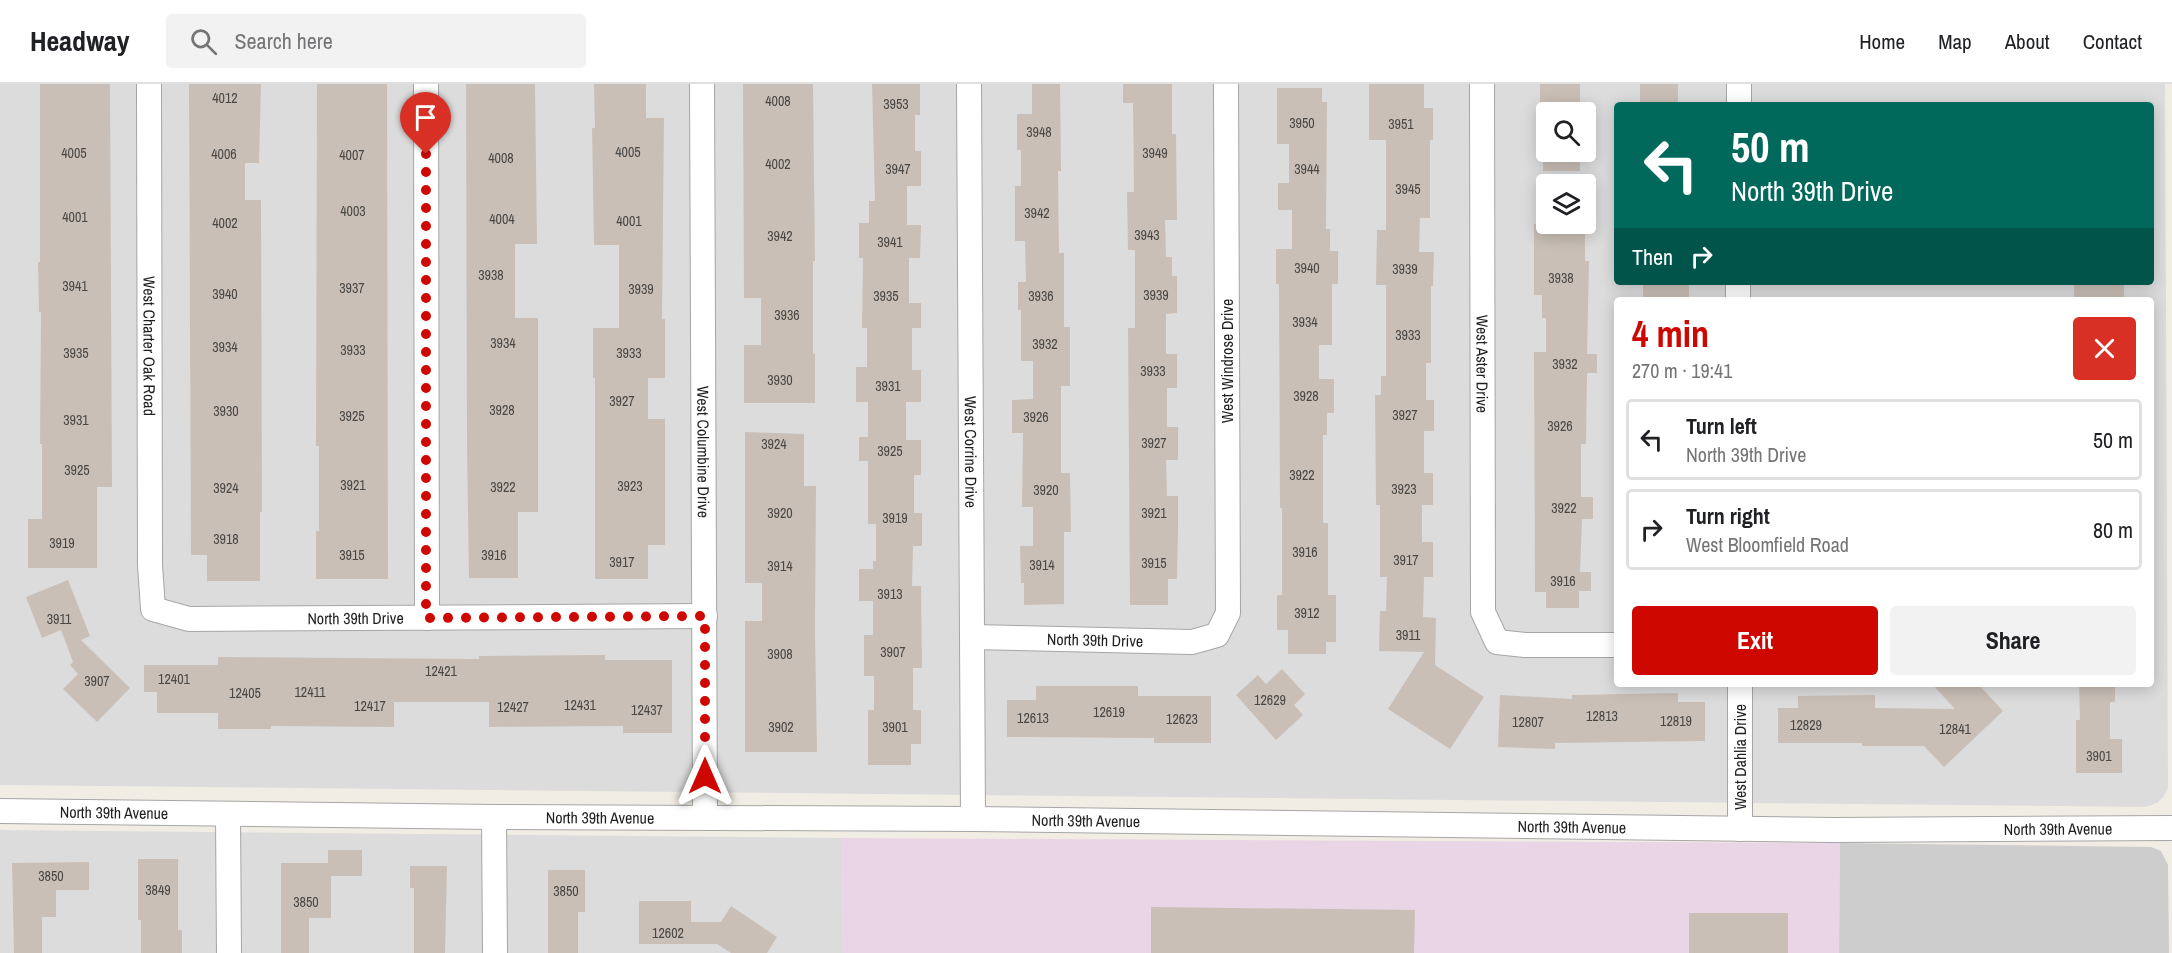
<!DOCTYPE html>
<meta charset="utf-8">
<style>
:root{--surface:#fff;--page:#f2f2f2;--text:#202124;--muted:#757577;--line:#e0e0e0;--accent:#ce0700}
body{margin:0;font-family:"Archivo Narrow",sans-serif;background:var(--page);color:var(--text);height:100vh;display:flex;flex-direction:column;font-size:22px;white-space:nowrap}
*{box-sizing:border-box;margin:0}
p{font-size:20px;color:var(--muted)}
.icon{flex:none;width:33px;height:33px;fill:none;stroke:currentColor;stroke-width:2;stroke-linecap:round;stroke-linejoin:round}
.map{position:relative;flex:1;overflow:hidden}
.side{position:absolute;left:1614px;top:213px;width:540px;height:390px;display:flex;flex-direction:column;background:var(--surface);border-radius:6px;box-shadow:0 3px 15px #0003}
.side>*{flex:none}
.hud{position:absolute;left:1614px;top:18px;width:540px;height:183px;border-radius:6px;box-shadow:0 3px 15px #0003;background:#00695c;color:#fff;overflow:hidden}
.fabs{position:absolute;left:1536px;top:18px;display:grid;gap:12px}
.fabs a{display:grid;place-items:center;width:60px;height:60px;border-radius:6px;background:var(--surface);box-shadow:0 3px 15px #0003;font-size:30px}
.pin{position:absolute;display:grid;place-items:center;width:51px;height:51px;color:#fff;margin:-62px -26px;border-radius:50% 50% 50% 0;rotate:-45deg;box-shadow:0 0 6px #0007}
.pin .icon{rotate:45deg}
.me{position:absolute;width:66px;margin:-33px;rotate:0deg;stroke-linejoin:round;filter:drop-shadow(0 0 4px #0008)}
.turn{display:flex;align-items:center;gap:21px;height:126px;padding:0 18px;font-size:27px}
.turn .icon{width:78px;height:78px;stroke-width:2.5}
.turn b{display:block;font-size:42px;line-height:51px}
.then{display:flex;align-items:center;height:57px;padding:0 18px;background:#0003;gap:12px;font-size:22px}
.round{display:grid;place-items:center;flex:none;width:63px;height:63px;border-radius:6px;background:var(--page)}
.head{display:flex;align-items:center;justify-content:space-between;height:102px;padding:0 18px}
h1{font-size:36px;font-weight:700;line-height:45px;color:var(--accent)}
.primary-button{display:flex;gap:12px;margin-top:auto;padding:12px 18px}
.primary-button a{flex:1;height:69px;border-radius:6px;background:var(--accent);color:#fff;font-size:24px;font-weight:700;line-height:69px;text-align:center}
.primary-button a+a{background:var(--page);color:var(--text)}
ul{padding:0;list-style:none}
li{display:flex;align-items:center;gap:18px;height:81px;margin:0 12px 9px;padding:0 6px;border:3px solid var(--line);border-radius:6px}
li div{flex:1}
li b{display:block;font-size:22px}
li em{font-style:normal}
header{display:flex;align-items:center;gap:36px;box-sizing:border-box;height:84px;padding:0 30px;background:var(--surface);border-bottom:2px solid var(--line)}
header strong{font-size:28px}
nav{display:flex;gap:33px;margin-inline-start:auto;font-size:21px}
.search{width:420px;height:54px;background:var(--page);display:flex;align-items:center;gap:15px;box-sizing:border-box;padding:0 21px;border-radius:6px;color:var(--muted);font-size:22px}
.map>svg:first-child{display:block}
.residential{fill:#dddcdc;fill-rule:evenodd}
.industrial{fill:#ead5e6}
.religious{fill:#cdcdcd}
.building{fill:#c9bfb7}
.lines{fill:none;stroke-linecap:round;stroke-linejoin:round}
.minor-casing{stroke:#a6a6a6;stroke-width:26}
.minor{stroke:#fff;stroke-width:24}
.route{stroke:#ce0700;stroke-width:10;stroke-dasharray:0 18}
.labels{text-anchor:middle;dominant-baseline:central;stroke-width:4.5;stroke-linejoin:round;paint-order:stroke}
.number-label{font-size:14px;fill:#4a4745}
.street-label{font-size:16px;fill:#1f1f1f;stroke:#fff}
</style>
<header>
<strong>Headway</strong>
<div class="search"><svg class="icon" aria-label="search" viewBox="0 0 24 24"><circle cx="10" cy="10" r="6"/><path d="M15 15l6 6"/></svg>Search here</div>
<nav><a>Home</a><a>Map</a><a>About</a><a>Contact</a></nav>
</header>
<div class="map">
<svg width="2172" height="869" viewBox="0 0 2172 869">
<rect width="100%" height="100%" fill="#f1ede4"/>
<path class="residential" d="M0,0H2165L2168,703L2164,712L2157,719L2146,723L0,701ZM1617,21H2151V198H1617ZM1546,28H1586V68H1546ZM1546,100H1586V140H1546ZM1617,216H2151V600H1617Z
M0,746L842,754L843,869H0Z"/>
<path class="industrial" d="M842,754L1840,759L1839,869H843Z"/>
<path class="religious" d="M1840,759L2151,763L2161,767L2168,781L2169,869H1839Z"/>
<path class="building" d="M40,0H110L112,403H97V484H28V435H42V360H40L41,228H39L38,178H40Z
M189,0H261L259,79H245V116H261L262,428H260V497H207V471H191Z
M317,0H387L388,495H316V447H319V362H316Z
M466,0H535L537,160H515V234H538V428H518V494H469L467,360Z
M594,0H646V34H664L662,235H665V294H648V335H665V461H648V495H595V294H593V244H619V161H594L592,44H595Z
M743,0H813L815,177H813V270H815V319H744V261H761V214H744Z
M872,0H920V31H915V67H921V102H907V141H921L920,174H909V219H921V244H912V286H921V318H906V356H921V391H914V429H922V462H913L912,502H921L922,584H913V626H921V660H911V681H868V626H874V592H864V551H873V517H859V485H873V477H876V440H868V377H859V353H868V318H856V283H867V244H862L863,174H859V139H869V117H875Z
M1032,0H1060L1061,87H1058L1059,169H1064V243H1070V302H1061V389H1070L1071,448H1064V520L1024,521V499H1021L1020,462H1033V423H1022L1023,349H1012V316L1033,315V277H1021V226H1018V198H1026L1025,157H1015V102H1021V66H1017V30H1032Z
M1123,0H1172V50H1176L1177,136H1165L1166,173H1172V192H1177V229L1166,230V270H1177V304H1167V343H1178V376H1166L1167,412H1178V446L1177,495H1168V521H1130L1128,244H1135V166H1128L1127,108H1134L1133,19H1123Z
M1369,0H1424V24H1433V56H1430V134H1420L1419,168H1434L1433,202H1431V279H1426V316H1434V347H1424V389H1433V421H1422V458H1433V493H1424L1423,533L1436,534L1435,581L1484,613L1450,665L1388,625L1424,568L1379,567L1380,527H1386L1387,493H1380V421H1376L1375,311H1381V292H1386V201H1376L1377,146H1386V56H1369Z
M1540,0H1580V19H1540Z
M1640,0H1678V20H1640Z
M1277,4H1322V18H1327L1326,145H1330V167H1338V200H1332V261H1319V295H1334V329H1327V351H1323V439H1328V511H1336V558H1326V570H1288V546H1277V511H1282V424H1280L1279,200H1276V165H1292V126H1278V99H1289V60H1277Z
M1543,68H1580V87H1543Z
M1534,140H1585V177H1589L1587,270H1597V289H1587L1586,360H1581V413H1593V435H1582L1580,488H1591V507H1579V524H1546V508H1535L1534,268H1546V234H1542V211H1534Z
M1643,198H1689V216H1643Z
M2074,198H2124V216H2074Z
M745,348L804,350V402H816L815,546L817,668H745V537H762V499H745Z
M68,496L90,552L81,556L130,604L97,638L63,605L78,590L70,581L73,578L61,546L42,554L26,513Z
M605,571V576H672V649H623V642L489,643V618H394V643L271,642V645H218V629H157V608H144V581H218V573L479,575V572Z
M1282,585L1305,610L1294,621L1303,631L1276,656L1236,611L1258,591L1266,600Z
M1932,600H1978L2003,627L1944,683L1924,662H1862V659H1778V624H1798V612L1875,611V624L1955,625Z
M2079,600H2115V618H2110V655H2122V689H2076V636H2080Z
M1036,602H1138V612H1211V659H1154V654L1007,653V616H1036Z
M1678,609V618H1705V657L1555,659V665L1498,663L1500,611L1572,615V611Z
M328,766H362V792H331V834H309V869H281V779H328Z
M138,775H178V846H182V869H141V836H138Z
M89,778V806H56V833H42V869H14L12,779Z
M410,782H447L445,869H414V804H410Z
M548,786H585V828H578V869H548Z
M639,817H691V838H721L731,822L777,853L767,869H731L717,860H639Z
M1151,823L1415,826L1414,869H1151Z
M1689,829H1788V869H1689Z"/>
<g class="lines">
<g class="minor-casing">
<g id="minor">
<path id="s1" d="M149,0L150,481L153,525L189,535L705,532"/>
<path d="M426,0L427,534"/>
<path id="s2" d="M702,0L705,734"/>
<path id="s3" d="M969,0L973,735"/>
<path id="s4" d="M1482,0L1483,528L1497,558L1525,561H1617"/>
<path d="M1739,21V0"/>
<path d="M1738,216V198"/>
<path id="s5" d="M972,553L1192,558L1217,551L1228,529L1226,0"/>
<path d="M1740,600V745"/>
<path id="s6" d="M0,727L494,733L973,735L1833,746L2172,744"/>
<path d="M228,730L229,869"/>
<path d="M494,733L495,869"/>
</g>
</g>
<use href="#minor" class="minor"/>
</g>
<g class="lines">
<path class="route" d="M426,70V534L705,532V692"/>
</g>
<g class="labels">
<g class="number-label">
<text x="225" y="14">4012</text>
<text x="778" y="17">4008</text>
<text x="896" y="20">3953</text>
<text x="1302" y="39">3950</text>
<text x="1401" y="40">3951</text>
<text x="1039" y="48">3948</text>
<text x="628" y="68">4005</text>
<text x="74" y="69">4005</text>
<text x="1155" y="69">3949</text>
<text x="224" y="70">4006</text>
<text x="352" y="71">4007</text>
<text x="501" y="74">4008</text>
<text x="778" y="80">4002</text>
<text x="898" y="85">3947</text>
<text x="1307" y="85">3944</text>
<text x="1408" y="105">3945</text>
<text x="353" y="127">4003</text>
<text x="1037" y="129">3942</text>
<text x="75" y="133">4001</text>
<text x="502" y="135">4004</text>
<text x="629" y="137">4001</text>
<text x="225" y="139">4002</text>
<text x="1147" y="151">3943</text>
<text x="780" y="152">3942</text>
<text x="890" y="158">3941</text>
<text x="1307" y="184">3940</text>
<text x="1405" y="185">3939</text>
<text x="491" y="191">3938</text>
<text x="1561" y="194">3938</text>
<text x="75" y="202">3941</text>
<text x="352" y="204">3937</text>
<text x="641" y="205">3939</text>
<text x="225" y="210">3940</text>
<text x="1156" y="211">3939</text>
<text x="886" y="212">3935</text>
<text x="1041" y="212">3936</text>
<text x="787" y="231">3936</text>
<text x="1305" y="238">3934</text>
<text x="1408" y="251">3933</text>
<text x="503" y="259">3934</text>
<text x="1045" y="260">3932</text>
<text x="225" y="263">3934</text>
<text x="353" y="266">3933</text>
<text x="76" y="269">3935</text>
<text x="629" y="269">3933</text>
<text x="1565" y="280">3932</text>
<text x="1153" y="287">3933</text>
<text x="780" y="296">3930</text>
<text x="888" y="302">3931</text>
<text x="1306" y="312">3928</text>
<text x="622" y="317">3927</text>
<text x="502" y="326">3928</text>
<text x="226" y="327">3930</text>
<text x="1405" y="331">3927</text>
<text x="352" y="332">3925</text>
<text x="1036" y="333">3926</text>
<text x="76" y="336">3931</text>
<text x="1560" y="342">3926</text>
<text x="1154" y="359">3927</text>
<text x="774" y="360">3924</text>
<text x="890" y="367">3925</text>
<text x="77" y="386">3925</text>
<text x="1302" y="391">3922</text>
<text x="353" y="401">3921</text>
<text x="630" y="402">3923</text>
<text x="503" y="403">3922</text>
<text x="226" y="404">3924</text>
<text x="1404" y="405">3923</text>
<text x="1046" y="406">3920</text>
<text x="1564" y="424">3922</text>
<text x="780" y="429">3920</text>
<text x="1154" y="429">3921</text>
<text x="895" y="434">3919</text>
<text x="226" y="455">3918</text>
<text x="62" y="459">3919</text>
<text x="1305" y="468">3916</text>
<text x="352" y="471">3915</text>
<text x="494" y="471">3916</text>
<text x="1406" y="476">3917</text>
<text x="622" y="478">3917</text>
<text x="1154" y="479">3915</text>
<text x="1042" y="481">3914</text>
<text x="780" y="482">3914</text>
<text x="1563" y="497">3916</text>
<text x="890" y="510">3913</text>
<text x="1307" y="529">3912</text>
<text x="59" y="535">3911</text>
<text x="1408" y="551">3911</text>
<text x="893" y="568">3907</text>
<text x="780" y="570">3908</text>
<text x="441" y="587">12421</text>
<text x="174" y="595">12401</text>
<text x="97" y="597">3907</text>
<text x="310" y="608">12411</text>
<text x="245" y="609">12405</text>
<text x="1270" y="616">12629</text>
<text x="580" y="621">12431</text>
<text x="370" y="622">12417</text>
<text x="513" y="623">12427</text>
<text x="647" y="626">12437</text>
<text x="1109" y="628">12619</text>
<text x="1602" y="632">12813</text>
<text x="1033" y="634">12613</text>
<text x="1182" y="635">12623</text>
<text x="1676" y="637">12819</text>
<text x="1528" y="638">12807</text>
<text x="1806" y="641">12829</text>
<text x="781" y="643">3902</text>
<text x="895" y="643">3901</text>
<text x="1955" y="645">12841</text>
<text x="2099" y="672">3901</text>
<text x="51" y="792">3850</text>
<text x="158" y="806">3849</text>
<text x="566" y="807">3850</text>
<text x="306" y="818">3850</text>
<text x="668" y="849">12602</text>
</g>
<g class="street-label">
<text stroke="none"><textPath href="#s1" startOffset="262">West Charter Oak Road</textPath></text>
<text transform="translate(1227 277) rotate(-90)">West Windrose Drive</text>
<text stroke="none"><textPath href="#s4" startOffset="280">West Aster Drive</textPath></text>
<text stroke="none"><textPath href="#s2" startOffset="368">West Columbine Drive</textPath></text>
<text stroke="none"><textPath href="#s3" startOffset="368">West Corrine Drive</textPath></text>
<text stroke="none"><textPath href="#s1" startOffset="729">North 39th Drive</textPath></text>
<text stroke="none"><textPath href="#s5" startOffset="123">North 39th Drive</textPath></text>
<text transform="translate(1740 673) rotate(-90)">West Dahlia Drive</text>
<text stroke="none"><textPath href="#s6" startOffset="114">North 39th Avenue</textPath></text>
<text stroke="none"><textPath href="#s6" startOffset="600">North 39th Avenue</textPath></text>
<text stroke="none"><textPath href="#s6" startOffset="1086">North 39th Avenue</textPath></text>
<text stroke="none"><textPath href="#s6" startOffset="1572">North 39th Avenue</textPath></text>
<text stroke="none"><textPath href="#s6" startOffset="2058">North 39th Avenue</textPath></text>
</g>
</g>
</svg>
<div class="fabs">
<a><svg class="icon" aria-label="search" viewBox="0 0 24 24"><circle cx="10" cy="10" r="6"/><path d="M15 15l6 6"/></svg></a>
<a><svg class="icon" aria-label="layers" viewBox="0 0 24 24"><path d="M12 4l9 5-9 5-9-5zM3 14l9 5 9-5"/></svg></a>
</div>
<div class="pin" style="left:426px;top:70px;background:#d93025"><svg class="icon" aria-label="arrive" viewBox="0 0 24 24"><path d="M6 21V4h12l-3 4 3 4H6"/></svg></div>
<svg class="me" style="left:705px;top:692px" viewBox="-20 -20 40 40"><path d="M0-17L14 15 0 8-14 15z" fill="#ce0700" stroke="#fff" stroke-width="4"/></svg>
<div class="hud">
<div class="turn"><svg class="icon" aria-label="left" viewBox="0 0 24 24"><path d="M17 20v-9H6M10 6l-5 5 5 5"/></svg><div><b>50 m</b>North 39th Drive</div></div>
<div class="then">Then<svg class="icon" aria-label="right" viewBox="0 0 24 24"><path d="M7 20v-9h11M14 6l5 5-5 5"/></svg></div>
</div>
<section class="side">
<div class="head"><div><h1>4 min</h1><p>270 m · 19:41</p></div><a class="round" style="background:#d93025;color:#fff"><svg class="icon" aria-label="close" viewBox="0 0 24 24"><path d="M6 6l12 12M18 6L6 18"/></svg></a></div>
<ul>
<li><svg class="icon" aria-label="left" viewBox="0 0 24 24"><path d="M17 20v-9H6M10 6l-5 5 5 5"/></svg><div><b>Turn left</b><p>North 39th Drive</p></div><em>50 m</em></li>
<li><svg class="icon" aria-label="right" viewBox="0 0 24 24"><path d="M7 20v-9h11M14 6l5 5-5 5"/></svg><div><b>Turn right</b><p>West Bloomfield Road</p></div><em>80 m</em></li>
</ul>
<div class="primary-button"><a>Exit</a><a>Share</a></div>
</section>
</div>
